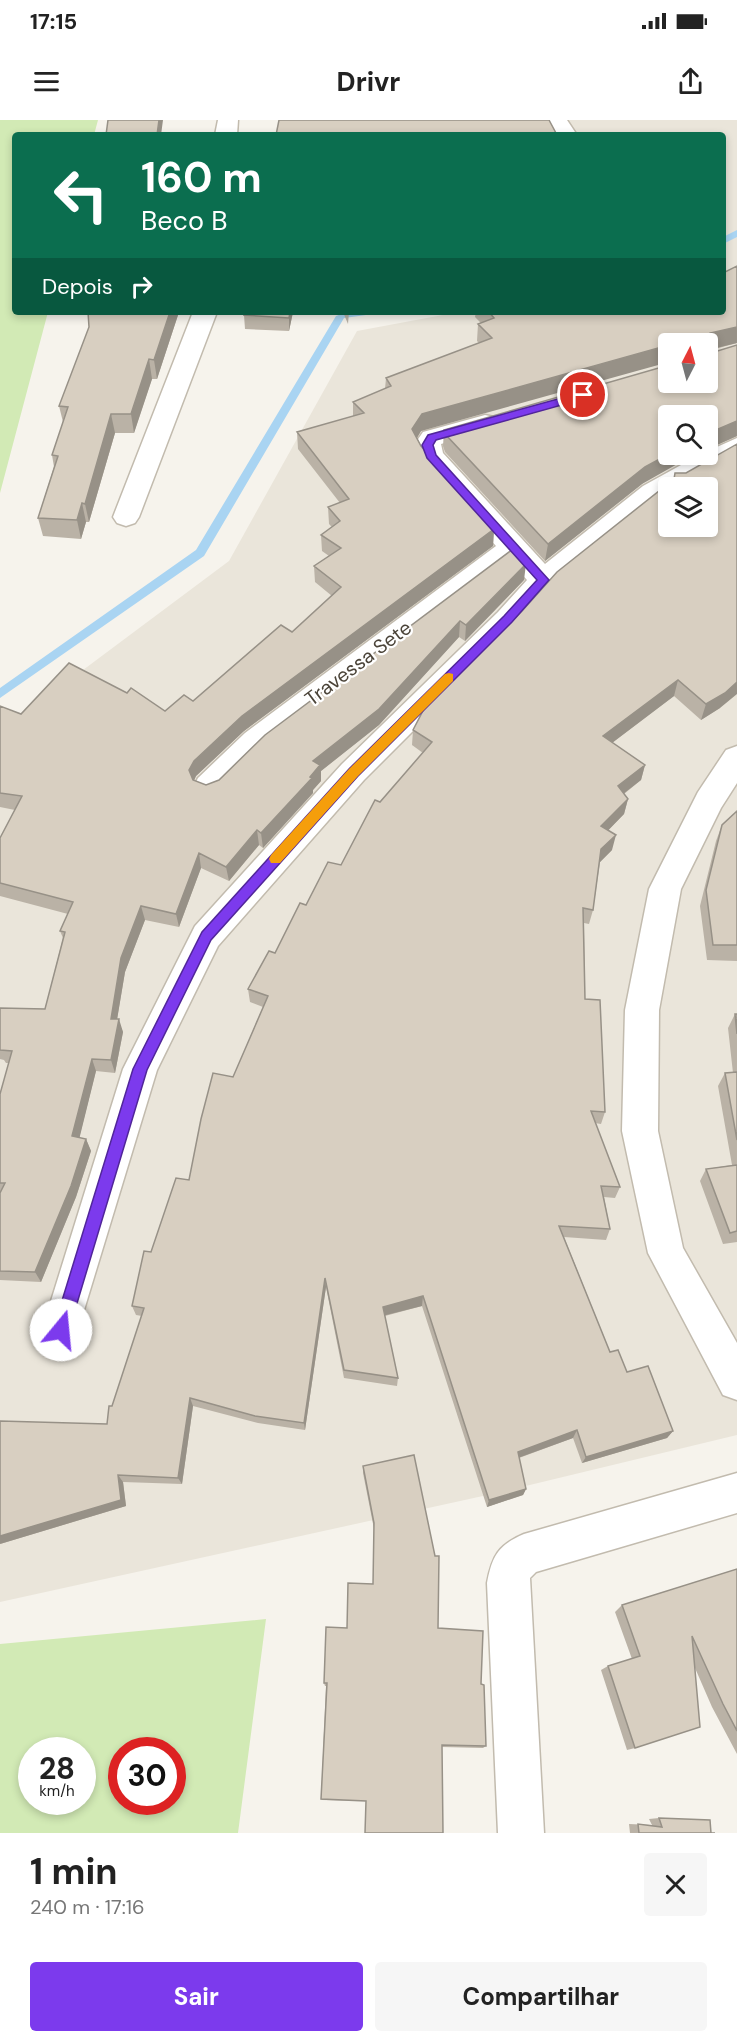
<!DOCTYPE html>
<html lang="pt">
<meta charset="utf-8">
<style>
:root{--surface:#fff;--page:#f6f6f6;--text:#222;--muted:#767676;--accent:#7c3aed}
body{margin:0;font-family:"DM Sans",sans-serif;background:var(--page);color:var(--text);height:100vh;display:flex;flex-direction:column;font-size:22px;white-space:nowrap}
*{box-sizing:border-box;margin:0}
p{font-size:20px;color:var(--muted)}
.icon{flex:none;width:33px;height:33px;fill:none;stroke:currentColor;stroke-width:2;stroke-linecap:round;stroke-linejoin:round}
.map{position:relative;height:1713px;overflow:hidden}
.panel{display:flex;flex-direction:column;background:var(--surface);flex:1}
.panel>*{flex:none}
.guide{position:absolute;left:12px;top:12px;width:714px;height:183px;border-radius:6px;box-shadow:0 3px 9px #0003;background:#0b6e4f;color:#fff;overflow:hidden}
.needle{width:39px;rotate:6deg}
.tools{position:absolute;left:658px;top:213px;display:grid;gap:12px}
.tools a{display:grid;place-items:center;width:60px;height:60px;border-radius:6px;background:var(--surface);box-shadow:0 3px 9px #0003;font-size:30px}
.speed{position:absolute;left:18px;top:1617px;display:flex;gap:12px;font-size:30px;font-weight:700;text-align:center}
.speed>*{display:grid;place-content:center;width:78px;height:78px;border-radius:50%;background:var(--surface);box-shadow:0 3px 9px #0003;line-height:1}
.speed small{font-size:15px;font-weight:400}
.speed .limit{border:9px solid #d22;background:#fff;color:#111}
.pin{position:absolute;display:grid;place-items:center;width:51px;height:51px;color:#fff;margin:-26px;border:3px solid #fff;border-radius:50%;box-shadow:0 2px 6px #0007}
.me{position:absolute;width:66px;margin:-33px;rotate:17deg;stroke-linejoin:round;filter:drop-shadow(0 0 4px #0008)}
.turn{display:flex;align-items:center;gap:21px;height:126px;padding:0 30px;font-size:27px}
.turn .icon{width:78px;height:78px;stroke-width:2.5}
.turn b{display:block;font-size:42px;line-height:51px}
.then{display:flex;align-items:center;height:57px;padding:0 30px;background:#0003;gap:12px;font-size:22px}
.round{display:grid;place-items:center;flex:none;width:63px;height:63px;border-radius:6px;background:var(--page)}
.summary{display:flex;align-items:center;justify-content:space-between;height:102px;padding:0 30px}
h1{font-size:36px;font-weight:700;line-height:45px}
.action{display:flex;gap:12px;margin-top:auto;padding:12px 30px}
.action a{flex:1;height:69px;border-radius:6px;background:var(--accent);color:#fff;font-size:24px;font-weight:700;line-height:69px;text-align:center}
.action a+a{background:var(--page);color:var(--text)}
.status{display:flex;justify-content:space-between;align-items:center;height:42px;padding:0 30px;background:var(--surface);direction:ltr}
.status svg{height:16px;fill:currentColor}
header{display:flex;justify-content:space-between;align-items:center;height:78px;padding:0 30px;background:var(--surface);font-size:27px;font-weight:700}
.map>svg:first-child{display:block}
.residential{fill:#eae5da;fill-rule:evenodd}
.green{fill:#d2eab5;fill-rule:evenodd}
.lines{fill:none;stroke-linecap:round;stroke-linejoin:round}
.stream{fill:#a9d4f2;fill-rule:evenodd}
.minor-casing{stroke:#c2bbae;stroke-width:3}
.minor{fill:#fff;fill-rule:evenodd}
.wall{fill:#bab2a6}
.shaded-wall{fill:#979187}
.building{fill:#d8cfc1;stroke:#979187;stroke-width:1.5;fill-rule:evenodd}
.route{fill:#7c3aed;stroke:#51269a;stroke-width:1.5}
.slow{fill:#f59e0b}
.labels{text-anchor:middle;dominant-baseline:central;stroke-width:4.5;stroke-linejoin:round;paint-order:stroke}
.street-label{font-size:20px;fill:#4b4439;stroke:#fff}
</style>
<div class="status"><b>17:15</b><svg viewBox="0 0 49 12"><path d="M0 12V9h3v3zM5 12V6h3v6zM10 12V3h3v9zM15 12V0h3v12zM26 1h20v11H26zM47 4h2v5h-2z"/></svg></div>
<header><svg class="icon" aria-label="menu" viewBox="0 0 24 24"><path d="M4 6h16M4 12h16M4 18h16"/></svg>Drivr<svg class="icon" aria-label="share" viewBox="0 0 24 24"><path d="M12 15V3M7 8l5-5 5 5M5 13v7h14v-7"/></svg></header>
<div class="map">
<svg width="737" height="1713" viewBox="0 0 737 1713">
<rect width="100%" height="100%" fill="#f6f3ec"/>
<path class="residential" d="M458,0H737V1315L492,1374L0,1482V624L4,609L229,441L357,211L459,192H723V15H466ZM669,224H708V262H669ZM669,296H708V334H669ZM669,368H708V406H669Z"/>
<path class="green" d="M0,0H98L94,15H15V192H48L0,373Z
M266,1499L238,1713H0V1524ZM32,1630H82V1682H32ZM122,1630H172V1682H122Z"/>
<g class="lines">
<path class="stream" d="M737,110V117L723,124V117Z
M347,192H371L366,195L344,198L204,436L0,578V568L196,430L336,196Z"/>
<g class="minor-casing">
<path id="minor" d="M218,0H238L237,15H215Z
M547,0H567L577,15H555Z
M193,192H217L139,397L135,403L126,406L117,403L113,397Z
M485,295L494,297L498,303L494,309L441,324L443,333L545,444L643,366L701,334H708V331L737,318V337L681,368H669V374L553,467L518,506L364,660L218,826L157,950L74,1223L61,1229L48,1223L42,1210L123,949L195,806L342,644L498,492L527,460L511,442L265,629L220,674L209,678L198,674L194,666L198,658L245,613L496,426L422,342L414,325L423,312Z
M737,626V663L721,688L681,769L659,890L658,1011L683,1128L737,1223V1280L723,1275L648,1133L622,1011L625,890L649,769L698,672L726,630Z
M737,1353V1393L536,1452L530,1458L544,1713H498L487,1463C492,1436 498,1425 524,1414Z"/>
</g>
<use href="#minor" class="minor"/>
</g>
<path class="wall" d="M737,146V223L711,230V233L737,316L708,329V296L642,364L545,441L445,332L443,326L444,310L669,262L708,224H669L421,311L417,318L421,326L494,409L493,426L244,611L196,656L194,660L206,665L219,660L265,615L524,460L465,521L459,517L379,605L321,651V661L313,670V673L263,728L259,725L229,761L201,748L179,807L145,800L125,852L117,899L123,912L115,953L96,951L79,1018L86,1019L91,1031L76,1077L41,1162L0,1160V974L9,943H6L4,940L0,939V888L45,889L63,818L60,811L68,794L0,776V718L15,690L0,687V586L21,594L127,573L165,591L193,581L292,512L332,476L315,462L314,446L329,436L322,431L321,415L332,407L329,404L328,387L340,383L298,329L297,312L353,296V282L385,269L386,258L479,223L477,221L478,204L481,203L475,197L476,192H723Z
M179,192L157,259H152L134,313H115L89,402H86L81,419L43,416L38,398L54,347L52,335L63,302L59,286Z
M293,192L289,211L245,209L244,195Z
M343,192H349L348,204Z
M686,353L720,588L701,600L674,576L612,623L645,645L641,660L624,674L628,679L624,694L608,710L612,730L600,742L593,790L589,804L584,803L585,879L605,992L601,1004L595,1003L620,1067L615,1078L604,1077L610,1109L606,1120L564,1117L610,1232L627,1252L673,1311L667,1318L582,1343L573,1318L519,1338L526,1369L523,1375L487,1387L422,1186L385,1196L398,1258L397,1266L344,1258L326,1167L305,1310L258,1303L193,1286L182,1364L123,1362L126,1386L0,1424L107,1304L142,1196L136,1195L132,1186L151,1132L189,1060L263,887L250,882L248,869L275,833L306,785L341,745L380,682L423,633L412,625L413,610Z
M737,691V841L707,840L700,786L716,721L722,705Z
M735,894H737V1122L723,1124L700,1061L706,1049L732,1045L718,966L725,953H733L728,908Z
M363,1346L438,1508L481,1564L486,1626L483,1628L442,1627L366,1681L322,1680L321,1679L326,1566H325L324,1563L347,1508L373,1464L374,1409L363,1353Z
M737,1449V1634L712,1587L695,1548L635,1628L627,1630L601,1550L608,1546L632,1539L615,1492L622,1485Z
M659,1698L711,1713H715H630L629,1704L652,1705L649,1699Z"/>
<path class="shaded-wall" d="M159,0H163L161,15H157Z
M170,192H179L157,259L154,240Z
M290,192H293L289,211V198Z
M737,207V223L708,230L710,213Z
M669,225V242L421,311L412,326V309L422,294Z
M149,239L152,259L134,313L131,294Z
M111,294L115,313L89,402L85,384Z
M737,301V316L708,329V323L711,312Z
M669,334H695L642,364L545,441L548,424L645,347Z
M82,383L86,402L81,419L77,400Z
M494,409L493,426L244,611L196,656L192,665L189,650L194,641L242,596Z
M526,444L524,460L465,521L466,505Z
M460,501L459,517L379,605L321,651V661L313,670V673L263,728L261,713L313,641Z
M678,560L674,576L600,632L603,616Z
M737,562V574L720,588L701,600L706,584Z
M645,645L641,660L614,681L618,666Z
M628,679L624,694L598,721L601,706Z
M257,710L259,725L229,761L226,747Z
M616,715L612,730L598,744L601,729Z
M199,733L201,748L179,807L176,794Z
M141,786L145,800L125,852L115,912L111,899L121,838Z
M119,899L123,912L115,953L111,940Z
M92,939L96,951L77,1028L72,1016Z
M86,1019L91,1031L76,1077L41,1162L35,1152Z
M325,1158L326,1167L305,1310L304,1303Z
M423,1176L422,1186L382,1196L383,1187Z
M190,1278L193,1286L182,1364L178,1358Z
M577,1310L573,1318L515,1339L518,1332Z
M673,1311L667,1318L582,1343L586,1337Z
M118,1355L123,1362L126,1386L0,1424V1416Z
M526,1369L523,1375L487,1387L489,1380Z"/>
<path class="building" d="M108,0H159L157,15H106Z
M279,0H549L557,15H276Z
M737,146V207L710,213L711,233L737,225V301L711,312L710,315H708V296H669V334L645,347L548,424L446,315L444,310L669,245V262H708V224H669V225L422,294L412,309L421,326L494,409L242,596L194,641L189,650L193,660L206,665L219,660L265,615L513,429L526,444L466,505L460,501L379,589L313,641L320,645L310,657L312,658L261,713L257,710L226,747L199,733L176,794L141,786L121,838L111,899H119L111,940L92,939L72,1016L86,1019L71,1066L35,1152L0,1151V1073L5,1063H0V974L12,931L0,930V888L45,889L65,812L60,811L73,782L0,763V718L22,676L0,673V586L21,594L69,543L127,573L131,568L165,591L184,575L193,581L281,505L292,512L341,467L314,446L341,428L321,415L340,401L328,387L349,379L297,312L364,293L353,282L391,266L386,258L492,218L478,204L494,198L489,192H723V153Z
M88,192H170L154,240L149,239L131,294H111L85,384L82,383L77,400L38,398L58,336L52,335L68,287L59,286L89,207Z
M245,192H290L289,198L244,195Z
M737,324V562L725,573L706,584L678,560L603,616L645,645L618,666L628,679L601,706L616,715L601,729L593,790L583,788L585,879L600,880L605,992L591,991L620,1067L601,1066L610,1109L559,1106L610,1232L618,1230L627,1252L648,1246L673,1311L586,1337L577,1310L518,1332L526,1369L489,1380L423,1176L383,1187L398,1258L344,1250L325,1158L304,1303L255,1296L190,1278L178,1358L118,1355L121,1380L0,1416V1301L107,1304L109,1286H112L144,1188L132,1186L144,1131L151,1132L176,1058L189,1060L201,999L213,953L233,957L268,876L248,869L269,831L275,833L300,783L306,785L328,742L341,745L375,680L380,682L432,622L413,610L425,587L522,491L557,452L674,359L675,353H686ZM669,368H708V406H669Z
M737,691V825H713L706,770L722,705Z
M735,894H737V914Z
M737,952V1020L725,953Z
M737,1045V1111L730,1113L706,1049Z
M414,1335L435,1436H439L438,1508L483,1511L481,1564L484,1565L486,1626L442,1625L443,1713H365L366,1681L321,1679L327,1563H324L326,1507L347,1508L348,1463L373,1464L374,1403L363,1346Z
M737,1449V1611L723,1584L692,1516L700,1607L635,1628L608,1546L640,1536L622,1485Z
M659,1698L710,1700L711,1713H715H639L638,1704L662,1707Z"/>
<path class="route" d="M583,272L588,275L587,278L436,320L433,325L436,335L549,460L512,502L358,656L211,820L147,950L69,1210L67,1215L61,1218L56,1215L53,1210L133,949L202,812L349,649L504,496L537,460L427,338L422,325L428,315Z"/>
<path class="slow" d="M449,553L453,554V561L358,656L280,743H271L269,739L271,735L349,649L445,554Z"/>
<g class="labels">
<g class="street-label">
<text transform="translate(358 543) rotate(-37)">Travessa Sete</text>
</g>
</g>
</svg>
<div class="tools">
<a><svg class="needle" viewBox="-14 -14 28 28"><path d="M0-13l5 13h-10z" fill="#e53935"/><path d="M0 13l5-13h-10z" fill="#767676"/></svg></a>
<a><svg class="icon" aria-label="search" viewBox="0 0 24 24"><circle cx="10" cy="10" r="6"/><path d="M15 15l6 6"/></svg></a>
<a><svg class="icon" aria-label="layers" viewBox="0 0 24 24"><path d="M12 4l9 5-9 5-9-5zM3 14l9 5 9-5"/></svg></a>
</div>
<div class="speed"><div>28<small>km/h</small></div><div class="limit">30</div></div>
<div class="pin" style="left:583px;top:275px;background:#d93025"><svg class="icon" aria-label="arrive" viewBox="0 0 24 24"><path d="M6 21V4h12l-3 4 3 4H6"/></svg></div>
<svg class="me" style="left:61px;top:1210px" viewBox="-20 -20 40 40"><circle r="19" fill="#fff"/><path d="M0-13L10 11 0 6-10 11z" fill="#7c3aed"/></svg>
<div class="guide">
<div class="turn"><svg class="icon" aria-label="left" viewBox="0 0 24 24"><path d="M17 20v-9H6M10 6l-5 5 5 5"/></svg><div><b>160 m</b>Beco B</div></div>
<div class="then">Depois<svg class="icon" aria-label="right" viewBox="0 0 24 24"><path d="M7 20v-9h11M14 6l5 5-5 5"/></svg></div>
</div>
</div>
<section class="panel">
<div class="summary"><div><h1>1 min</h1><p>240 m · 17:16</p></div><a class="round"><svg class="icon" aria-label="close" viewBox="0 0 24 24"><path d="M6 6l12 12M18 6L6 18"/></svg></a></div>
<div class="action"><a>Sair</a><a>Compartilhar</a></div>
</section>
